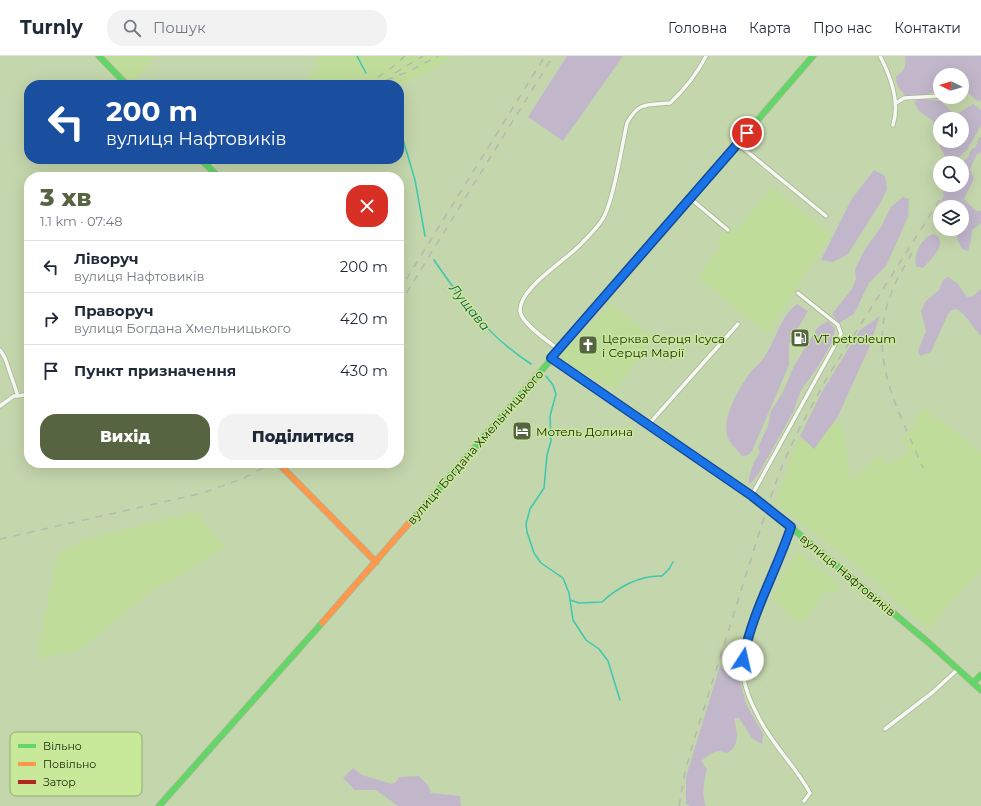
<!DOCTYPE html>
<html lang="uk">
<meta charset="utf-8">
<style>
:root{--surface:#fff;--page:#f2f2f3;--text:#1f2937;--muted:#747a83;--line:#e0e1e3;--accent:#566441}
body{margin:0;font-family:Montserrat,sans-serif;background:var(--page);color:var(--text);height:100vh;display:flex;flex-direction:column;font-size:15px;white-space:nowrap}
*{box-sizing:border-box;margin:0}
p{font-size:13px;color:var(--muted)}
.icon{flex:none;width:22px;height:22px;fill:none;stroke:currentColor;stroke-width:2;stroke-linecap:round;stroke-linejoin:round}
.map{position:relative;flex:1;overflow:hidden}
.side{position:absolute;left:24px;top:116px;width:380px;height:296px;display:flex;flex-direction:column;background:var(--surface);border-radius:16px;box-shadow:0 4px 16px #0002}
.side>*{flex:none}
.hud{position:absolute;left:24px;top:24px;width:380px;height:84px;border-radius:16px;box-shadow:0 4px 16px #0002;background:#1a4fa0;color:#fff;overflow:hidden}
.needle{width:26px;rotate:275deg}
.controls{position:absolute;left:933px;top:12px;display:grid;gap:8px}
.controls a{display:grid;place-items:center;width:36px;height:36px;border-radius:50%;background:var(--surface);box-shadow:0 4px 16px #0002;font-size:20px}
.pin{position:absolute;display:grid;place-items:center;width:34px;height:34px;color:#fff;margin:-17px;border:2px solid #fff;border-radius:50%;box-shadow:0 1px 4px #0007}
.me{position:absolute;width:44px;margin:-22px;rotate:10deg;stroke-linejoin:round;filter:drop-shadow(0 0 3px #0008)}
.turn{display:flex;align-items:center;gap:14px;height:84px;padding:0 16px;font-size:18px}
.turn .icon{width:52px;height:52px;stroke-width:2.5}
.turn b{display:block;font-size:28px;line-height:34px}
.round{display:grid;place-items:center;flex:none;width:42px;height:42px;border-radius:16px;background:var(--page)}
.summary{display:flex;align-items:center;justify-content:space-between;height:68px;padding:0 16px}
h1{font-size:24px;font-weight:800;line-height:30px;color:var(--accent)}
.button{display:flex;gap:8px;margin-top:auto;padding:8px 16px}
.button a{flex:1;height:46px;border-radius:16px;background:var(--accent);color:#fff;font-size:16px;font-weight:800;line-height:46px;text-align:center}
.button a+a{background:var(--page);color:var(--text)}
ul{padding:0;list-style:none}
li{display:flex;align-items:center;gap:12px;height:52px;padding:0 16px;border-top:1px solid var(--line)}
li div{flex:1}
li b{display:block;font-size:15px}
li em{font-style:normal}
header{display:flex;align-items:center;gap:24px;box-sizing:border-box;height:56px;padding:0 20px;background:var(--surface);border-bottom:1px solid var(--line)}
header strong{font-size:19px}
nav{display:flex;gap:22px;margin-inline-start:auto;font-size:14px}
.search{width:280px;height:36px;background:var(--page);display:flex;align-items:center;gap:10px;box-sizing:border-box;padding:0 14px;border-radius:16px;color:var(--muted);font-size:15px}
.map>svg:first-child{display:block}
.built{fill:#c0dc9a}
.green{fill:#c1b6ca;fill-rule:evenodd}
.lines{fill:none;stroke-linecap:round;stroke-linejoin:round}
.stream{stroke:#3cc7b2;stroke-width:1.5}
.street-casing{stroke:#a7b593;stroke-width:5}
.fast-casing{stroke:#a7b593;stroke-width:7}
.slow-casing{stroke:#a7b593;stroke-width:7}
.jam-casing{stroke:#a7b593;stroke-width:7}
.street{stroke:#f6f9f3;stroke-width:3.5}
.fast{stroke:#63d668;stroke-width:5.5}
.slow{stroke:#ff974d;stroke-width:5.5}
.jam{stroke:#b3261e;stroke-width:5.5}
.rail{stroke:#b5b9af;stroke-width:1.5;stroke-dasharray:7 7;stroke-linecap:butt}
.route-casing{stroke:#114b97;stroke-width:10}
.route{stroke:#1a73e8;stroke-width:7}
.labels{text-anchor:middle;dominant-baseline:central;stroke-width:3;stroke-linejoin:round;paint-order:stroke}
.poi-label{font-size:12px;fill:#1b2607;stroke:#c8e89a;text-anchor:start}
.street-label{font-size:12px;fill:#1b2607;stroke:#c8e89a}
.water-label{font-size:13px;font-style:italic;fill:#1b5953;stroke:#c8e89a}
.key{fill:#c8e89a;stroke:#94ae6e;stroke-width:1}
.key-label{font-size:11px;fill:#1b2607}
</style>
<header>
<strong>Turnly</strong>
<div class="search"><svg class="icon" aria-label="search" viewBox="0 0 24 24"><circle cx="10" cy="10" r="6"/><path d="M15 15l6 6"/></svg>Пошук</div>
<nav><a>Головна</a><a>Карта</a><a>Про нас</a><a>Контакти</a></nav>
</header>
<div class="map">
<svg width="981" height="750" viewBox="0 0 981 750">
<rect width="100%" height="100%" fill="#c4d6ac"/>
<path class="built" d="M105,0H157L131,27Z
M315,0H453L431,15L399,30L298,29L319,13Z
M772,131L830,179L767,278L697,221L722,189L717,185L729,170L736,175Z
M611,248L654,282L615,334L557,302Z
M815,348L843,373L851,424L879,400L889,408L909,394L904,383L924,352L981,396V514L928,573L859,512L776,447L794,392Z
M197,456L225,491L185,517L154,533L79,594L40,603L38,591L58,499L82,484Z
M798,494L841,529L833,539L826,534L801,568L773,544L780,522Z"/>
<path class="green" d="M567,0H623L563,85L528,61Z
M905,0H981V45L976,44L962,31V19H940V34L924,39H905C899,33 896,29 896,20C904,16 907,9 905,0Z
M919,43L941,45L953,57H959L973,48L981,54V69L967,94L953,107H949L940,91L933,65L919,55L914,46ZM940,63H962V85H940Z
M981,83V97L977,98L970,113L974,123L964,143L976,155H981V167L972,174L971,185L968,195L962,193L957,183V178L954,173H962V151H940V168L936,164L937,153L949,129H962V109Z
M874,114L885,120L887,133L881,146L848,198L833,206L821,204L851,144Z
M903,141L909,143L908,161L886,210L869,227L854,258L839,267L832,258L852,233L856,223L855,213L865,193L881,171L891,151Z
M934,178C950,186 931,203 923,212L916,210C913,199 922,180 934,178Z
M948,221L957,227L967,241L973,240L981,233V280C972,271 968,260 957,253L952,254L948,258L931,296L920,300L918,295L926,275L921,255L926,245L939,234L943,224Z
M797,248L808,255L789,287V309L752,395L748,399L742,400C738,395 732,389 729,384C719,365 739,333 749,318C754,312 761,307 765,300C777,282 780,261 797,248Z
M880,260L868,294L837,362L814,393L800,380L823,334L860,274Z
M828,265L835,273L833,285L815,315L801,334L793,356L759,417L752,426L749,427C749,415 754,406 760,396L758,391L768,370L771,355L783,336L794,310L818,271Z
M720,610L727,617L739,614V621L746,648L763,678L762,688L752,682L739,662H734C737,674 741,691 726,697C716,692 709,699 701,705L707,713C704,725 701,738 706,750H691L686,748V721Z
M353,712L362,719L392,728L396,726L399,721L419,720L428,729L431,737L460,740L461,750H398L376,734H355L343,722Z"/>
<g class="lines">
<path class="stream" d="M357,0L366,17
M401,77L415,124L425,180
M434,204C462,245 488,280 531,308
M546,320L553,329L556,338L550,360L551,385L547,399L544,432L530,453L526,468L527,476L534,497L541,507L563,522L569,537L573,564L586,584L599,593L608,605L620,644
M570,544L579,547L602,546C618,531 640,519 662,520L669,513L673,506"/>
<g class="street-casing">
<path id="street" d="M880,0C891,21 900,47 893,69
M896,47L904,42L940,40
M738,88L826,160
M691,143L728,174
M558,293C549,286 521,267 520,255C519,232 565,205 580,189C587,182 596,173 602,164C613,148 622,89 627,67C639,45 648,49 670,47C685,33 697,18 706,0
M0,294L5,302L18,340L29,338
M0,350L14,340H18
M648,369L738,268
M752,439L841,278L838,269L798,237
M791,471C776,515 736,576 744,623C746,636 752,649 758,660C770,685 791,706 806,730L810,737L804,745
M885,673L933,636L958,613"/>
</g>
<g class="fast-casing">
<path id="fast" d="M99,0L127,29
M200,103L219,121
M679,155L813,0
M721,419L768,452L929,587L981,634
M410,466L568,284
M973,627L981,619
M159,750L322,567"/>
</g>
<g class="slow-casing">
<path id="slow" d="M568,284L679,155
M278,407L376,506
M322,567L410,466"/>
</g>
<g class="jam-casing">
<path id="jam" d="M551,303L721,419"/>
</g>
<use href="#street" class="street"/>
<use href="#fast" class="fast"/>
<use href="#slow" class="slow"/>
<use href="#jam" class="jam"/>
<path class="rail" d="M395,17L423,0
M366,29L390,13L405,0
M373,29L408,16L438,0
M962,110L981,81
M912,197C905,210 896,223 891,238C866,302 899,354 923,412
M399,235L545,0
M399,249L553,0
M0,483L203,437L244,422L272,407
M679,750L685,716L694,684L769,446L782,410L796,379L828,320L949,129"/>
</g>
<g class="lines">
<g class="route-casing">
<path id="route" d="M743,604C752,556 776,516 791,471L752,440L551,302L747,77"/>
</g>
<use href="#route" class="route"/>
</g>
<defs>
<g id="fuel-square" transform="scale(1)"><rect x="-9" y="-9" width="18" height="18" rx="4" fill="#566441" stroke="#c8e89a"/><path d="M-5.5-6h7V0h2V4h1.3V-2.5L3-4.5l.8-.8L6-3V5H2.5V1h-1V6h-7ZM-4.2-4.7v3.2H.2V-4.7Z" fill="#fff"/></g>
<g id="church-square" transform="scale(1)"><rect x="-9" y="-9" width="18" height="18" rx="4" fill="#566441" stroke="#c8e89a"/><path d="M-1.2-6h2.4v3.5h3.3v2.4h-3.3V6h-2.4V-.1h-3.3v-2.4h3.3Z" fill="#fff"/></g>
<g id="hotel-square" transform="scale(1)"><rect x="-9" y="-9" width="18" height="18" rx="4" fill="#566441" stroke="#c8e89a"/><path d="M-6-4.5h1.5V1H6V5H4.5V3h-9V5H-6ZM-4 0a1.8 1.8 0 1 1 3.6 0ZM.5 0V-2.5h3Q6-2.5 6 0Z" fill="#fff"/></g>
</defs>
<g fill-rule="evenodd">
<use href="#fuel-square" x="800" y="282"/>
<use href="#church-square" x="588" y="289"/>
<use href="#hotel-square" x="522" y="375"/>
</g>
<g class="labels">
<g class="poi-label">
<text x="602" y="282">Церква Серця Ісуса<tspan x="602" dy="14">і Серця Марії</tspan></text>
<text x="814" y="282">VT petroleum</text>
<text x="536" y="375">Мотель Долина</text>
</g>
<g class="street-label">
<text transform="translate(475 391) rotate(-49)">вулиця Богдана Хмельницького</text>
<text transform="translate(848 519) rotate(40)">вулиця Нафтовиків</text>
</g>
<g class="water-label">
<text transform="translate(470 251) rotate(51)">Лущава</text>
</g>
</g>
<rect x="10" y="676" width="132" height="64" rx="6" class="key"/>
<rect x="18" y="688" width="18" height="4" fill="#63d668"/>
<rect x="18" y="706" width="18" height="4" fill="#ff974d"/>
<rect x="18" y="724" width="18" height="4" fill="#b3261e"/>
<g class="key-label">
<text x="43" y="694">Вільно</text>
<text x="43" y="712">Повільно</text>
<text x="43" y="730">Затор</text>
</g>
</svg>
<div class="controls">
<a><svg class="needle" viewBox="-14 -14 28 28"><path d="M0-13l5 13h-10z" fill="#e53935"/><path d="M0 13l5-13h-10z" fill="#747a83"/></svg></a>
<a><svg class="icon" aria-label="sound" viewBox="0 0 24 24"><path d="M4 9h4l5-4v14l-5-4H4zM17 9q2 3 0 6"/></svg></a>
<a><svg class="icon" aria-label="search" viewBox="0 0 24 24"><circle cx="10" cy="10" r="6"/><path d="M15 15l6 6"/></svg></a>
<a><svg class="icon" aria-label="layers" viewBox="0 0 24 24"><path d="M12 4l9 5-9 5-9-5zM3 14l9 5 9-5"/></svg></a>
</div>
<div class="pin" style="left:747px;top:77px;background:#d93025"><svg class="icon" aria-label="arrive" viewBox="0 0 24 24"><path d="M6 21V4h12l-3 4 3 4H6"/></svg></div>
<svg class="me" style="left:743px;top:604px" viewBox="-20 -20 40 40"><circle r="19" fill="#fff"/><path d="M0-13L10 11 0 6-10 11z" fill="#1a73e8"/></svg>
<div class="hud">
<div class="turn"><svg class="icon" aria-label="left" viewBox="0 0 24 24"><path d="M17 20v-9H6M10 6l-5 5 5 5"/></svg><div><b>200 m</b>вулиця Нафтовиків</div></div>
</div>
<section class="side">
<div class="summary"><div><h1>3 хв</h1><p>1.1 km · 07:48</p></div><a class="round" style="background:#d93025;color:#fff"><svg class="icon" aria-label="close" viewBox="0 0 24 24"><path d="M6 6l12 12M18 6L6 18"/></svg></a></div>
<ul>
<li><svg class="icon" aria-label="left" viewBox="0 0 24 24"><path d="M17 20v-9H6M10 6l-5 5 5 5"/></svg><div><b>Ліворуч</b><p>вулиця Нафтовиків</p></div><em>200 m</em></li>
<li><svg class="icon" aria-label="right" viewBox="0 0 24 24"><path d="M7 20v-9h11M14 6l5 5-5 5"/></svg><div><b>Праворуч</b><p>вулиця Богдана Хмельницького</p></div><em>420 m</em></li>
<li><svg class="icon" aria-label="arrive" viewBox="0 0 24 24"><path d="M6 21V4h12l-3 4 3 4H6"/></svg><div><b>Пункт призначення</b></div><em>430 m</em></li>
</ul>
<div class="button"><a>Вихід</a><a>Поділитися</a></div>
</section>
</div>
